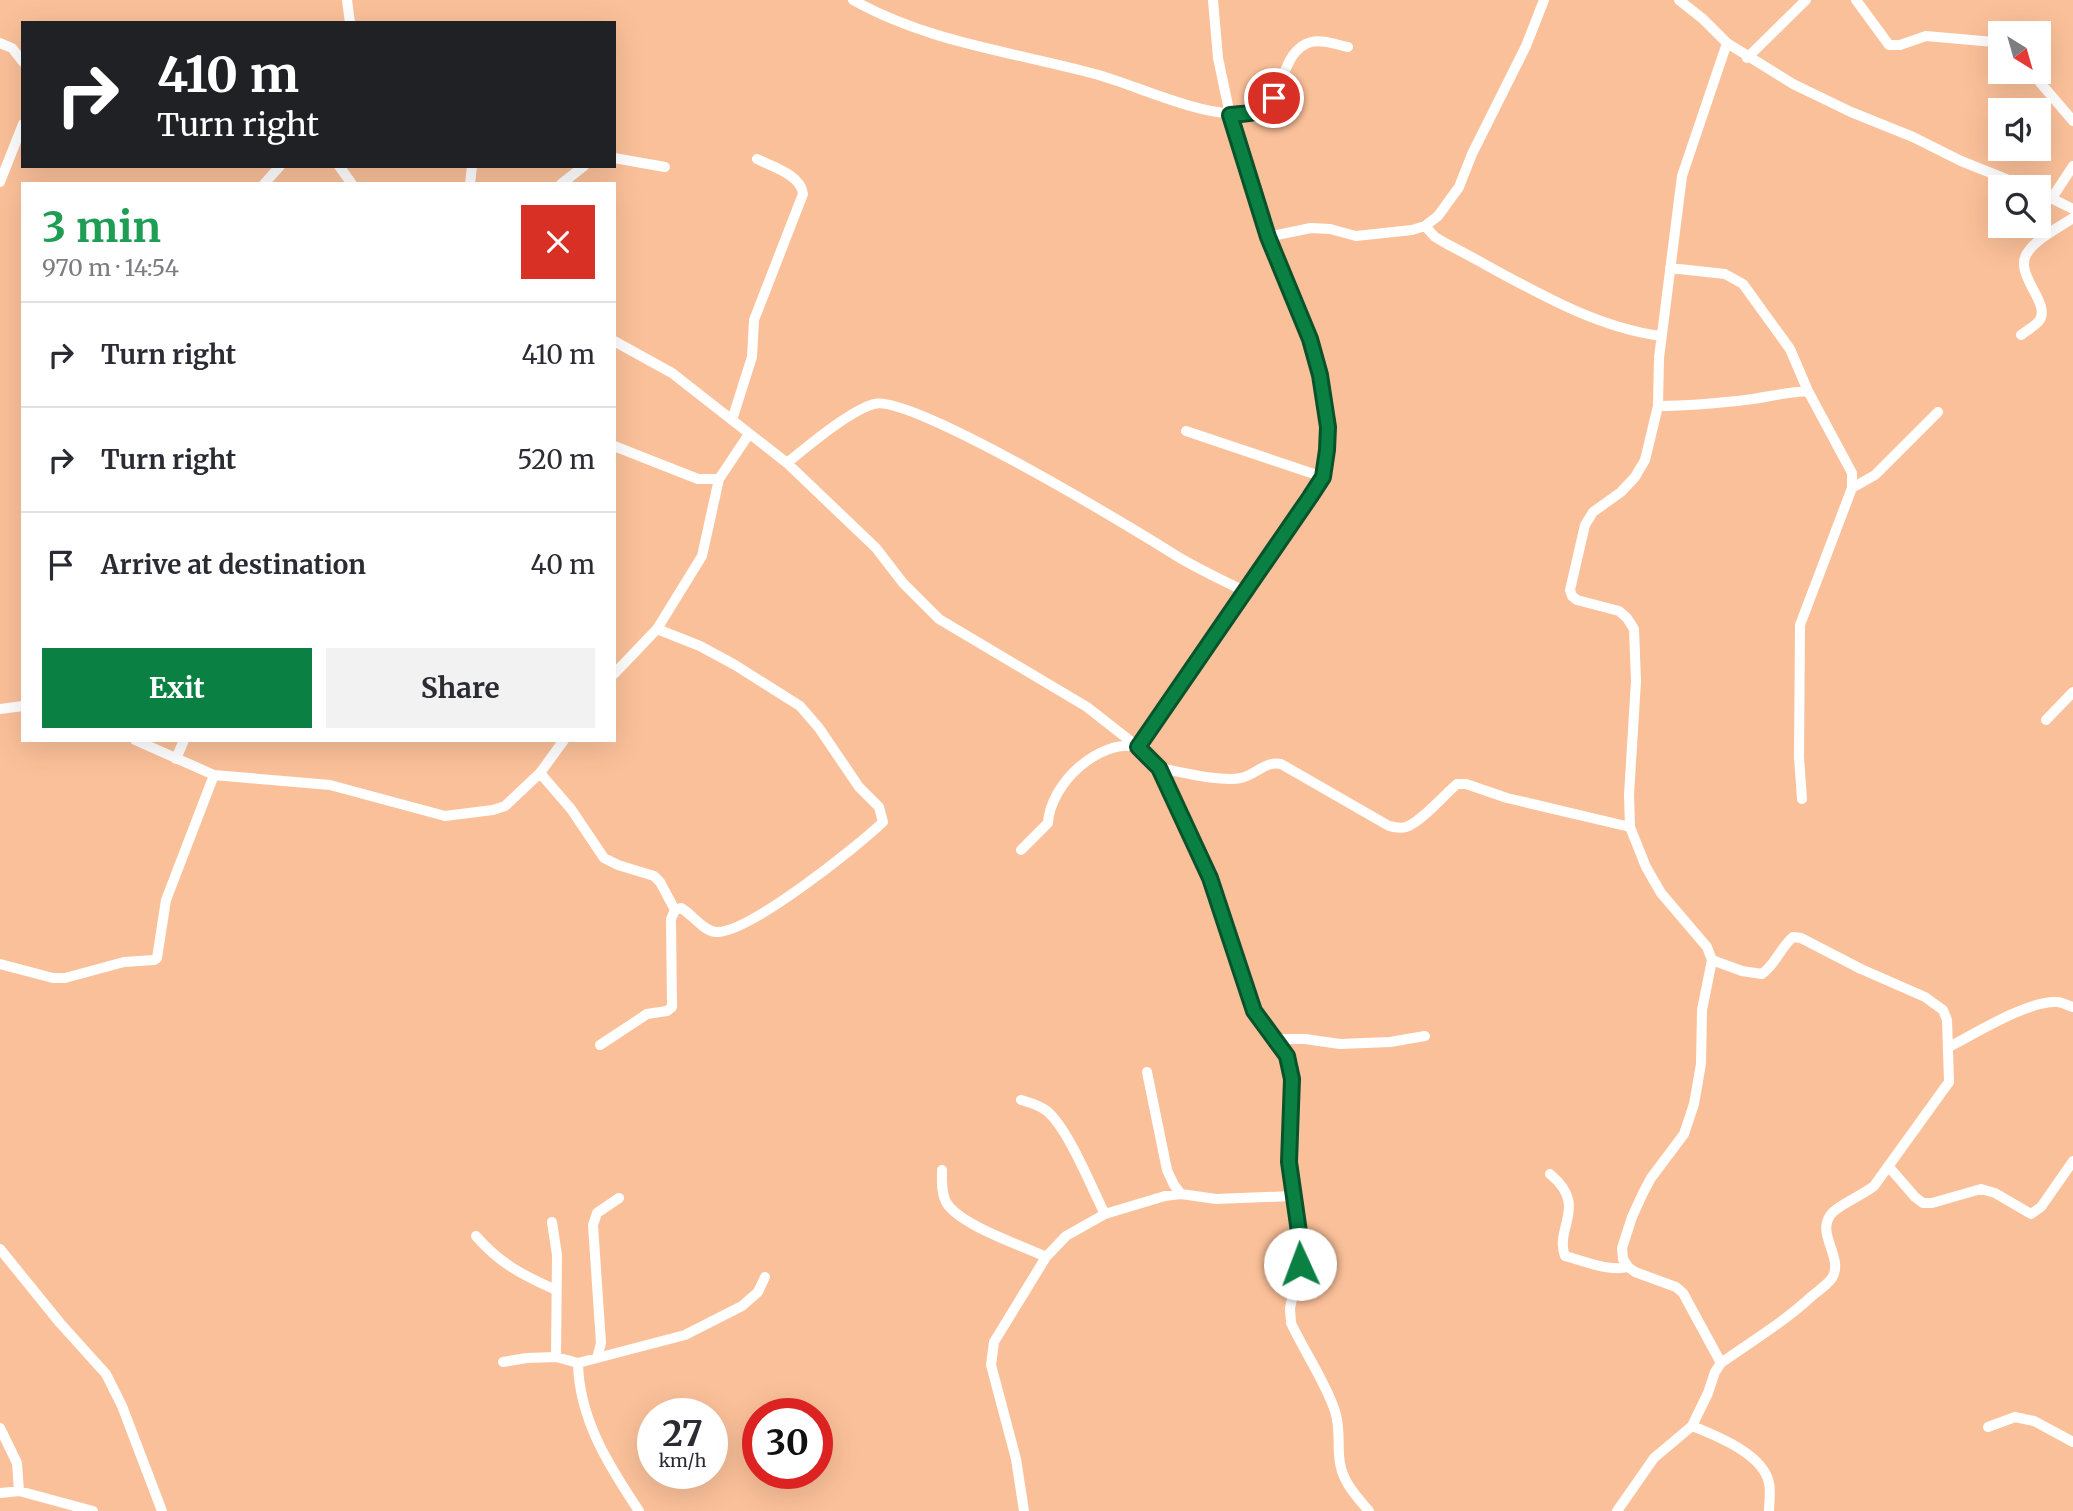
<!DOCTYPE html>
<meta charset="utf-8">
<style>
:root{--surface:#fff;--page:#f2f2f3;--text:#2b2b33;--muted:#7c7c81;--line:#e1e1e2;--accent:#0b8043}
body{margin:0;font-family:Merriweather,serif;background:var(--page);color:var(--text);height:100vh;display:flex;flex-direction:column;font-size:26px;white-space:nowrap}
*{box-sizing:border-box;margin:0}
p{font-size:23px;color:var(--muted)}
.icon{flex:none;width:38px;height:38px;fill:none;stroke:currentColor;stroke-width:2;stroke-linecap:round;stroke-linejoin:round}
.map{position:relative;flex:1;overflow:hidden}
.drawer{position:absolute;left:21px;top:182px;width:595px;height:560px;display:flex;flex-direction:column;background:var(--surface);border-radius:0px;box-shadow:0 7px 28px #0002}
.drawer>*{flex:none}
.top-card{position:absolute;left:21px;top:21px;width:595px;height:147px;border-radius:0px;box-shadow:0 7px 28px #0002;background:#202124;color:#fff;overflow:hidden}
.needle{width:46px;rotate:143deg}
.tools{position:absolute;left:1988px;top:21px;display:grid;gap:14px}
.tools a{display:grid;place-items:center;width:63px;height:63px;border-radius:0px;background:var(--surface);box-shadow:0 7px 28px #0002;font-size:35px}
.speed{position:absolute;left:637px;top:1398px;display:flex;gap:14px;font-size:35px;font-weight:700;text-align:center}
.speed>*{display:grid;place-content:center;width:91px;height:91px;border-radius:50%;background:var(--surface);box-shadow:0 7px 28px #0002;line-height:1}
.speed small{font-size:18px;font-weight:400}
.speed .limit{border:10px solid #d22;background:#fff;color:#111}
.pin{position:absolute;display:grid;place-items:center;width:60px;height:60px;color:#fff;margin:-30px;border:4px solid #fff;border-radius:50%;box-shadow:0 2px 7px #0007}
.me{position:absolute;width:77px;margin:-38px;rotate:358deg;stroke-linejoin:round;filter:drop-shadow(0 0 5px #0008)}
.turn{display:flex;align-items:center;gap:24px;height:147px;padding:0 21px;font-size:32px}
.turn .icon{width:91px;height:91px;stroke-width:2.5}
.turn b{display:block;font-size:49px;line-height:60px}
.round{display:grid;place-items:center;flex:none;width:74px;height:74px;border-radius:0px;background:var(--page)}
.overview{display:flex;align-items:center;justify-content:space-between;height:119px;padding:0 21px}
h1{font-size:42px;font-weight:700;line-height:52px;color:#1e9e55}
.button{display:flex;gap:14px;margin-top:auto;padding:14px 21px}
.button a{flex:1;height:80px;border-radius:0px;background:var(--accent);color:#fff;font-size:28px;font-weight:700;line-height:80px;text-align:center}
.button a+a{background:var(--page);color:var(--text)}
ul{padding:0;list-style:none}
li{display:flex;align-items:center;gap:21px;height:105px;padding:0 21px;border-top:2px solid var(--line)}
li div{flex:1}
li b{display:block;font-size:26px}
li em{font-style:normal}
.map>svg:first-child{display:block}
.lines{fill:none;stroke-linecap:round;stroke-linejoin:round}
.minor{stroke:#fff;stroke-width:10}
.route-casing{stroke:#07532c;stroke-width:18}
.route{stroke:#0b8043;stroke-width:12}
</style>
<div class="map">
<svg width="2073" height="1511" viewBox="0 0 2073 1511">
<rect width="100%" height="100%" fill="#fac099"/>
<g class="lines">
<path class="minor" d="M347,0L350,23
M853,0C927,42 1014,52 1095,74C1140,86 1209,122 1254,112C1287,105 1277,52 1311,42C1323,39 1337,45 1348,47
M1679,0L1703,19L1727,43L1793,84L1851,112L1913,137L1961,161L2026,187
M1856,0L1889,45H1900L1926,36L1994,42L2000,46
M0,43L12,48L23,62
M1747,58L1806,0
M2023,72L2038,80L2073,121
M614,158L665,167
M339,166L352,184
M0,182L23,124
M264,184L280,166
M470,184L472,166
M561,184L584,166
M2039,192L2073,209
M2052,198L2073,166
M1425,226L1438,216L1459,187L1472,154L1526,46L1544,0
M1267,237L1311,228L1330,229L1356,236L1412,230L1425,226L1435,237L1447,244C1515,279 1585,326 1661,336
M1670,268L1725,274L1743,284L1790,349L1808,391L1852,473V488L1800,625L1799,757L1802,799
M2021,335C2026,331 2035,326 2039,321C2052,304 2015,276 2026,255C2035,239 2058,228 2073,218
M614,341L672,373L787,463L876,548L903,583L939,619L1087,707L1138,747L1159,768L1210,878L1254,1011L1287,1056L1292,1079L1289,1162L1299,1232L1300,1264L1290,1308L1291,1323C1305,1353 1325,1381 1335,1411C1340,1427 1338,1439 1339,1455C1340,1479 1354,1494 1369,1511
M1658,406C1690,406 1721,403 1753,399C1772,396 1789,392 1808,391
M732,420L752,357L754,320L803,194C801,175 773,167 757,159
M1186,431L1323,477
M614,446L698,479H719
M787,463C808,446 849,411 874,404C910,393 1134,529 1175,555C1198,569 1222,580 1246,592
M1852,488L1875,475L1938,412
M614,674L657,629L702,556L719,479L749,434
M0,709L23,706
M2046,720L2073,692
M135,740L214,775L330,785L445,816L493,810L505,806L540,773L564,740
M176,759L184,740
M1159,768C1182,772 1219,782 1241,778C1256,775 1264,761 1281,764L1389,826C1395,827 1400,829 1406,827C1421,822 1444,795 1457,784H1466L1507,798L1630,827
M540,773L571,809L604,858L618,865L654,876L660,882L675,910
M1021,850L1048,823C1050,784 1099,738 1138,747L1285,536L1323,477L1327,450L1328,427L1320,375L1310,339L1267,237L1230,115L1218,58L1213,0
M0,964L53,978H65L124,962L154,960L157,958L166,900L214,775
M1274,1039H1305L1340,1044L1390,1042L1425,1036
M600,1045L647,1014L667,1011L672,1007L671,919L675,910L681,908C692,914 703,931 716,932C748,934 858,846 883,822L879,807L859,787L819,728L800,706L735,665L700,646L657,629
M1949,1047C1974,1034 2029,1000 2057,1002C2062,1002 2068,1006 2073,1007
M1147,1072L1167,1170L1174,1185L1181,1194
M1021,1100C1031,1103 1039,1105 1047,1111C1069,1130 1091,1187 1105,1214
M1889,1167L1915,1197L1923,1203H1932L1981,1189L1995,1193L2031,1214L2041,1207L2073,1161
M942,1170C942,1181 941,1192 946,1202C959,1225 1021,1245 1046,1257
M1550,1174C1589,1206 1554,1228 1565,1256C1584,1261 1609,1272 1628,1267
M552,1222L557,1255L556,1357
M476,1236C499,1263 524,1276 556,1290
M0,1249L60,1323L106,1374L122,1406L162,1511
M597,1358L601,1343L593,1225L597,1213L619,1198
M503,1362L527,1358L556,1357L578,1363L685,1335L742,1306L758,1292L765,1277
M578,1363C579,1419 609,1466 639,1511
M1721,1363L1683,1293L1676,1287L1635,1272L1628,1267L1623,1259L1622,1248L1632,1217L1643,1193L1651,1178L1684,1134L1694,1104L1701,1064L1702,1010L1712,960L1707,947L1661,893L1646,867L1630,827L1629,795L1636,681L1634,629L1627,618L1619,611L1577,600L1572,596L1570,590L1585,525L1593,512L1621,492L1635,477L1645,460L1658,406L1659,358L1682,176L1727,43
M1692,1426C1717,1436 1763,1454 1769,1483C1771,1492 1769,1502 1769,1511
M1988,1427L2015,1417L2034,1421L2073,1442
M0,1428L17,1463L19,1491
M0,1493L19,1491L93,1511
M1024,1511L1016,1459L991,1365L994,1342L1046,1257L1066,1236L1105,1214L1165,1196L1181,1194L1216,1199L1293,1196
M1617,1511L1654,1458L1692,1426L1708,1393L1715,1372L1721,1363C1752,1341 1784,1322 1812,1296C1818,1291 1827,1285 1832,1278C1845,1257 1813,1232 1833,1212C1844,1202 1861,1196 1874,1186L1949,1082L1947,1020L1943,1010L1925,997L1861,969L1801,938L1793,937C1780,948 1776,964 1762,974L1742,971L1712,960"/>
</g>
<g class="lines">
<g class="route-casing">
<path id="route" d="M1274,98C1261,115 1250,113 1230,115L1268,237L1310,339L1320,375L1328,427L1327,450L1323,477L1310,497L1138,747L1159,768L1210,878L1254,1011L1287,1056L1292,1079L1289,1162L1299,1232L1300,1264"/>
</g>
<use href="#route" class="route"/>
</g>
</svg>
<div class="tools">
<a><svg class="needle" viewBox="-14 -14 28 28"><path d="M0-13l5 13h-10z" fill="#e53935"/><path d="M0 13l5-13h-10z" fill="#7c7c81"/></svg></a>
<a><svg class="icon" aria-label="sound" viewBox="0 0 24 24"><path d="M4 9h4l5-4v14l-5-4H4zM17 9q2 3 0 6"/></svg></a>
<a><svg class="icon" aria-label="search" viewBox="0 0 24 24"><circle cx="10" cy="10" r="6"/><path d="M15 15l6 6"/></svg></a>
</div>
<div class="speed"><div>27<small>km/h</small></div><div class="limit">30</div></div>
<div class="pin" style="left:1274px;top:98px;background:#d93025"><svg class="icon" aria-label="arrive" viewBox="0 0 24 24"><path d="M6 21V4h12l-3 4 3 4H6"/></svg></div>
<svg class="me" style="left:1300px;top:1264px" viewBox="-20 -20 40 40"><circle r="19" fill="#fff"/><path d="M0-13L10 11 0 6-10 11z" fill="#0b8043"/></svg>
<div class="top-card">
<div class="turn"><svg class="icon" aria-label="right" viewBox="0 0 24 24"><path d="M7 20v-9h11M14 6l5 5-5 5"/></svg><div><b>410 m</b>Turn right</div></div>
</div>
<section class="drawer">
<div class="overview"><div><h1>3 min</h1><p>970 m · 14:54</p></div><a class="round" style="background:#d93025;color:#fff"><svg class="icon" aria-label="close" viewBox="0 0 24 24"><path d="M6 6l12 12M18 6L6 18"/></svg></a></div>
<ul>
<li><svg class="icon" aria-label="right" viewBox="0 0 24 24"><path d="M7 20v-9h11M14 6l5 5-5 5"/></svg><div><b>Turn right</b></div><em>410 m</em></li>
<li><svg class="icon" aria-label="right" viewBox="0 0 24 24"><path d="M7 20v-9h11M14 6l5 5-5 5"/></svg><div><b>Turn right</b></div><em>520 m</em></li>
<li><svg class="icon" aria-label="arrive" viewBox="0 0 24 24"><path d="M6 21V4h12l-3 4 3 4H6"/></svg><div><b>Arrive at destination</b></div><em>40 m</em></li>
</ul>
<div class="button"><a>Exit</a><a>Share</a></div>
</section>
</div>
